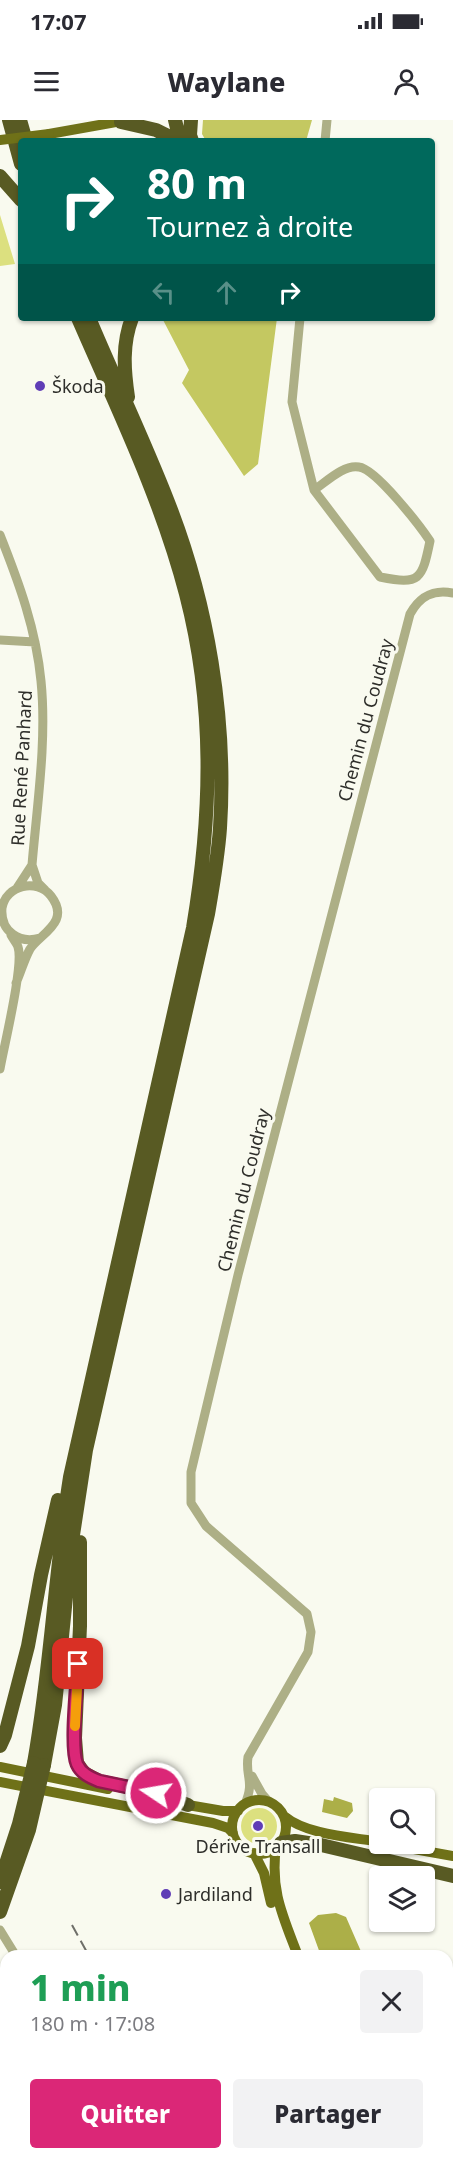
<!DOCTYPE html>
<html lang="fr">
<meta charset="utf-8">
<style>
:root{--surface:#fff;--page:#f2f2f3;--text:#2b2b33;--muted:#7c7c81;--accent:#db2777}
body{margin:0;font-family:"Noto Sans",sans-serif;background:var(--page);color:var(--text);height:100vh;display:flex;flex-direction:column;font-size:22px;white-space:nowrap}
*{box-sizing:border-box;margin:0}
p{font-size:20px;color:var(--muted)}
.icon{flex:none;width:33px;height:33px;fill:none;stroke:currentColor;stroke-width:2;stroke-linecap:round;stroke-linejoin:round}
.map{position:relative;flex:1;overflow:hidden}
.side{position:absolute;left:0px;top:1830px;width:453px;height:210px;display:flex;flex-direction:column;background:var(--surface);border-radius:18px 18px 0 0;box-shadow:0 2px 4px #0004}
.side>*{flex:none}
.hud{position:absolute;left:18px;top:18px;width:417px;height:183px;border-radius:6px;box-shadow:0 2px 4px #0004;background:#00695c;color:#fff;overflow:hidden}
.buttons{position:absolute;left:369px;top:1668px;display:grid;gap:12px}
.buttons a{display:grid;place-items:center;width:66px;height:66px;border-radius:6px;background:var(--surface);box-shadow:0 2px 4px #0004;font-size:30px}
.pin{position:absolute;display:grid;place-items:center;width:51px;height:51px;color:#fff;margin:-26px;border-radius:12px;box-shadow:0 3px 9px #0006}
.me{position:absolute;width:66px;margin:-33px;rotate:282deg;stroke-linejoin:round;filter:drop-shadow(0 0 4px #0008)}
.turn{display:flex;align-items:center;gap:21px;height:126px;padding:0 30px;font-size:27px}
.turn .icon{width:78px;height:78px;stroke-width:2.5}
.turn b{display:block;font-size:42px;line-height:51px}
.lanes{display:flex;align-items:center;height:57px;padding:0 30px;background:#0003;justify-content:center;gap:30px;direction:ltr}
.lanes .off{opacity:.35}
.round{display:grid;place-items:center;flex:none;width:63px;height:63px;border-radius:6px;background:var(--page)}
.head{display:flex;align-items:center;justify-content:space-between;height:102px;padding:0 30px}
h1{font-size:36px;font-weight:800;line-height:45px;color:#1e9e55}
.action{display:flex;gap:12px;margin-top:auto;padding:12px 30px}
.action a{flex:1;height:69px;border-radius:6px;background:var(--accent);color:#fff;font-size:24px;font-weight:800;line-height:69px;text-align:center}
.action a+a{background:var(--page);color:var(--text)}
.status{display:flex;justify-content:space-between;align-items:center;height:42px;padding:0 30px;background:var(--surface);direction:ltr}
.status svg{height:16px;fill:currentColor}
header{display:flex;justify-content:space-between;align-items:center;height:78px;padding:0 30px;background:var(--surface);font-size:27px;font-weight:800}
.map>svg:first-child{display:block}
.green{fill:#dce07f}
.forest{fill:#c4c861}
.water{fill:#acaf48}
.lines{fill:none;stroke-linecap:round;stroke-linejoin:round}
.minor{stroke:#adaf86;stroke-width:9}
.major{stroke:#6f7118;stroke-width:10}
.highway{stroke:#585a23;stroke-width:14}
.rail{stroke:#6f6f69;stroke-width:2;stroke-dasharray:12 6;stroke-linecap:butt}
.major-bridge{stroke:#6f7118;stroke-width:10}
.highway-bridge{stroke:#585a23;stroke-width:14}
.route-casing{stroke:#8e194d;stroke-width:15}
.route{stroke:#db2777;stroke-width:10}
.slow{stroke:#f59e0b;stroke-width:10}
.poi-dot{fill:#5f3db6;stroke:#f9faef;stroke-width:2}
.labels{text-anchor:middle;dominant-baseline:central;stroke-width:6;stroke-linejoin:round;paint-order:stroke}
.poi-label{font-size:18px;fill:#2e2e2a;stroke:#f9faef;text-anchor:start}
.street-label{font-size:18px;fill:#2e2e2a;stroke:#f9faef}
</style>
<div class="status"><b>17:07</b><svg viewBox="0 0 49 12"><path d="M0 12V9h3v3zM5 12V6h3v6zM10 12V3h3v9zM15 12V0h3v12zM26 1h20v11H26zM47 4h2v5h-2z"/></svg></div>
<header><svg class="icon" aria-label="menu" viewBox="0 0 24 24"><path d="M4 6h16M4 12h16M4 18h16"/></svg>Waylane<svg class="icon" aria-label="person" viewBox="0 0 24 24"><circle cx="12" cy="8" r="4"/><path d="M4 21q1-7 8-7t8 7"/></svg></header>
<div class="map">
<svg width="453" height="2040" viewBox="0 0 453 2040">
<rect width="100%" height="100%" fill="#f9faef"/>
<path class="green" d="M0,95L15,144L0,146Z
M241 1706a18 18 0 1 1 36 0a18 18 0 1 1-36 0Z"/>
<path class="forest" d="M203,0H312L306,21H206L202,14Z
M162,198H277L258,344L244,356L182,263L189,250Z"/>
<path class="water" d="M334,1677L352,1683L353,1691L347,1698L322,1692L324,1679L333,1681Z
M336,1793L346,1797L363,1836H321L309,1803L318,1795Z"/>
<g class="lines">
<path class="minor" d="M325,21L327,0
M300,198L292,282L314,370L380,457C420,465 422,460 430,421C420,406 376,349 359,347C344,344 326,362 314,370
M0,415C19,463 36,509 41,561C47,621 37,685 32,745L38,763L45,770
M0,520L35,522
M17,768L32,745
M16,863C21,852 24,840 30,829C41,813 71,802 51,776C37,758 6,765 2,788C0,812 20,824 40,818
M0,949C4,926 24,845 18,827C17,823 13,819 11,815
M252,1656L262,1674L269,1682
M245,1684C255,1661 245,1657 248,1637L308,1532L311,1512L307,1494L206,1406L191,1383V1352L238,1155L410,494C420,476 433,469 453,473
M0,1810L16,1836
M122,2040L123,2034"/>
<path class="major" d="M49,14L127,0
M0,1647L108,1669
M0,1662L213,1703L228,1708L233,1713
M232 1707a27 27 0 1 1 54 0a27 27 0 1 1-54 0Z
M182,1684L223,1691H238
M284,1696C307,1715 351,1717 380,1722
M386,1724L453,1736
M276,1727C270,1771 283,1796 298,1836
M254,1733L264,1753L271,1783
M447,1931L453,1938
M447,2002L453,1994"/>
<path class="highway" d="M9,0L21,44
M20,0L26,21
M175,0L180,21
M191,0L190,15L192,21
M121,2L156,10L178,21
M0,56L21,80
M128,277C124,250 122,224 132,198
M80,1422V1506L75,1618L77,1643L84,1653L99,1661L156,1673L188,1685
M0,1626L5,1615L28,1526L41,1455L58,1380
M34,1643C51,1548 55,1452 70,1357L193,808C212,694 215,586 186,474C161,378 117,288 78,198
M44,1645L55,1585L71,1428L86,1330L208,794C213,765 218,737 220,708C227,599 208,484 168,382C144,320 115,260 89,198
M281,1723L295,1721L321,1725L453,1756
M447,1879L453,1878
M447,1889L453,1888
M62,2040L72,2034
M83,2040L92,2034"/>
<path class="rail" d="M72,1805L89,1836
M205,2034L209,2040"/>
<path class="major-bridge" d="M0,20L49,14"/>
<path class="highway-bridge" d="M0,1762L19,1704L34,1643
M0,1792L29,1710L44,1645"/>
</g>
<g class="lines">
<g class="route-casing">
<path id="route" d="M78,1544C77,1566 70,1627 77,1644C81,1653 89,1657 99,1661L156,1673"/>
</g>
<use href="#route" class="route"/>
<path class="slow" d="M75,1606L77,1569"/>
</g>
<g class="poi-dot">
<circle cx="40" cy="266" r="6"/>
<circle cx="258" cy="1706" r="6"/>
<circle cx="166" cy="1774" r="6"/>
</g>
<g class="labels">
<g class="poi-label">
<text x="52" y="266">Škoda</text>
<text x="258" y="1726" text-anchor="middle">Dérive Transall</text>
<text x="178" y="1774">Jardiland</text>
</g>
<g class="street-label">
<text transform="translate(365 600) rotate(-75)">Chemin du Coudray</text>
<text transform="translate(21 648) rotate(-87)">Rue René Panhard</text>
<text transform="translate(243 1070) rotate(-76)">Chemin du Coudray</text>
</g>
</g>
</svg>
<div class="buttons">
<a><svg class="icon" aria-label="search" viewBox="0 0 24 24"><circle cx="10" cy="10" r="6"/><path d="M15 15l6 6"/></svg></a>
<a><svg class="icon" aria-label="layers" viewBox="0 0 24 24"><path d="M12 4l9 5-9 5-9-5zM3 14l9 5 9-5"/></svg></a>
</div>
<div class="pin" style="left:78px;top:1544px;background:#d93025"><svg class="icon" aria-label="arrive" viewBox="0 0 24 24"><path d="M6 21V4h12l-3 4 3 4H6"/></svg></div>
<svg class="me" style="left:156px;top:1673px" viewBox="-20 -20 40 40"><circle r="17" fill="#db2777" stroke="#fff" stroke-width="3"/><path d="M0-11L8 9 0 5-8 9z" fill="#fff"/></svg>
<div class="hud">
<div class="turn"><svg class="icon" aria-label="right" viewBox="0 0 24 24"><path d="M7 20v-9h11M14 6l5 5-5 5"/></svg><div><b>80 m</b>Tournez à droite</div></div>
<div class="lanes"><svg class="icon off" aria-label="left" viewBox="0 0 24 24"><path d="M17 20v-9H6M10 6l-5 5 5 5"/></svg><svg class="icon off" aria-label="ahead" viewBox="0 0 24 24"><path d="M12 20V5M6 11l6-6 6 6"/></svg><svg class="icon" aria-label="right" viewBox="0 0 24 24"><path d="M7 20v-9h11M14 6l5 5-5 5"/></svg></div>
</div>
<section class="side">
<div class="head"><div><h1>1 min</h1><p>180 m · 17:08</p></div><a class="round"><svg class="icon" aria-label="close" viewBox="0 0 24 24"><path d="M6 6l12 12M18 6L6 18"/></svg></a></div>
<div class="action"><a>Quitter</a><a>Partager</a></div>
</section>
</div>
